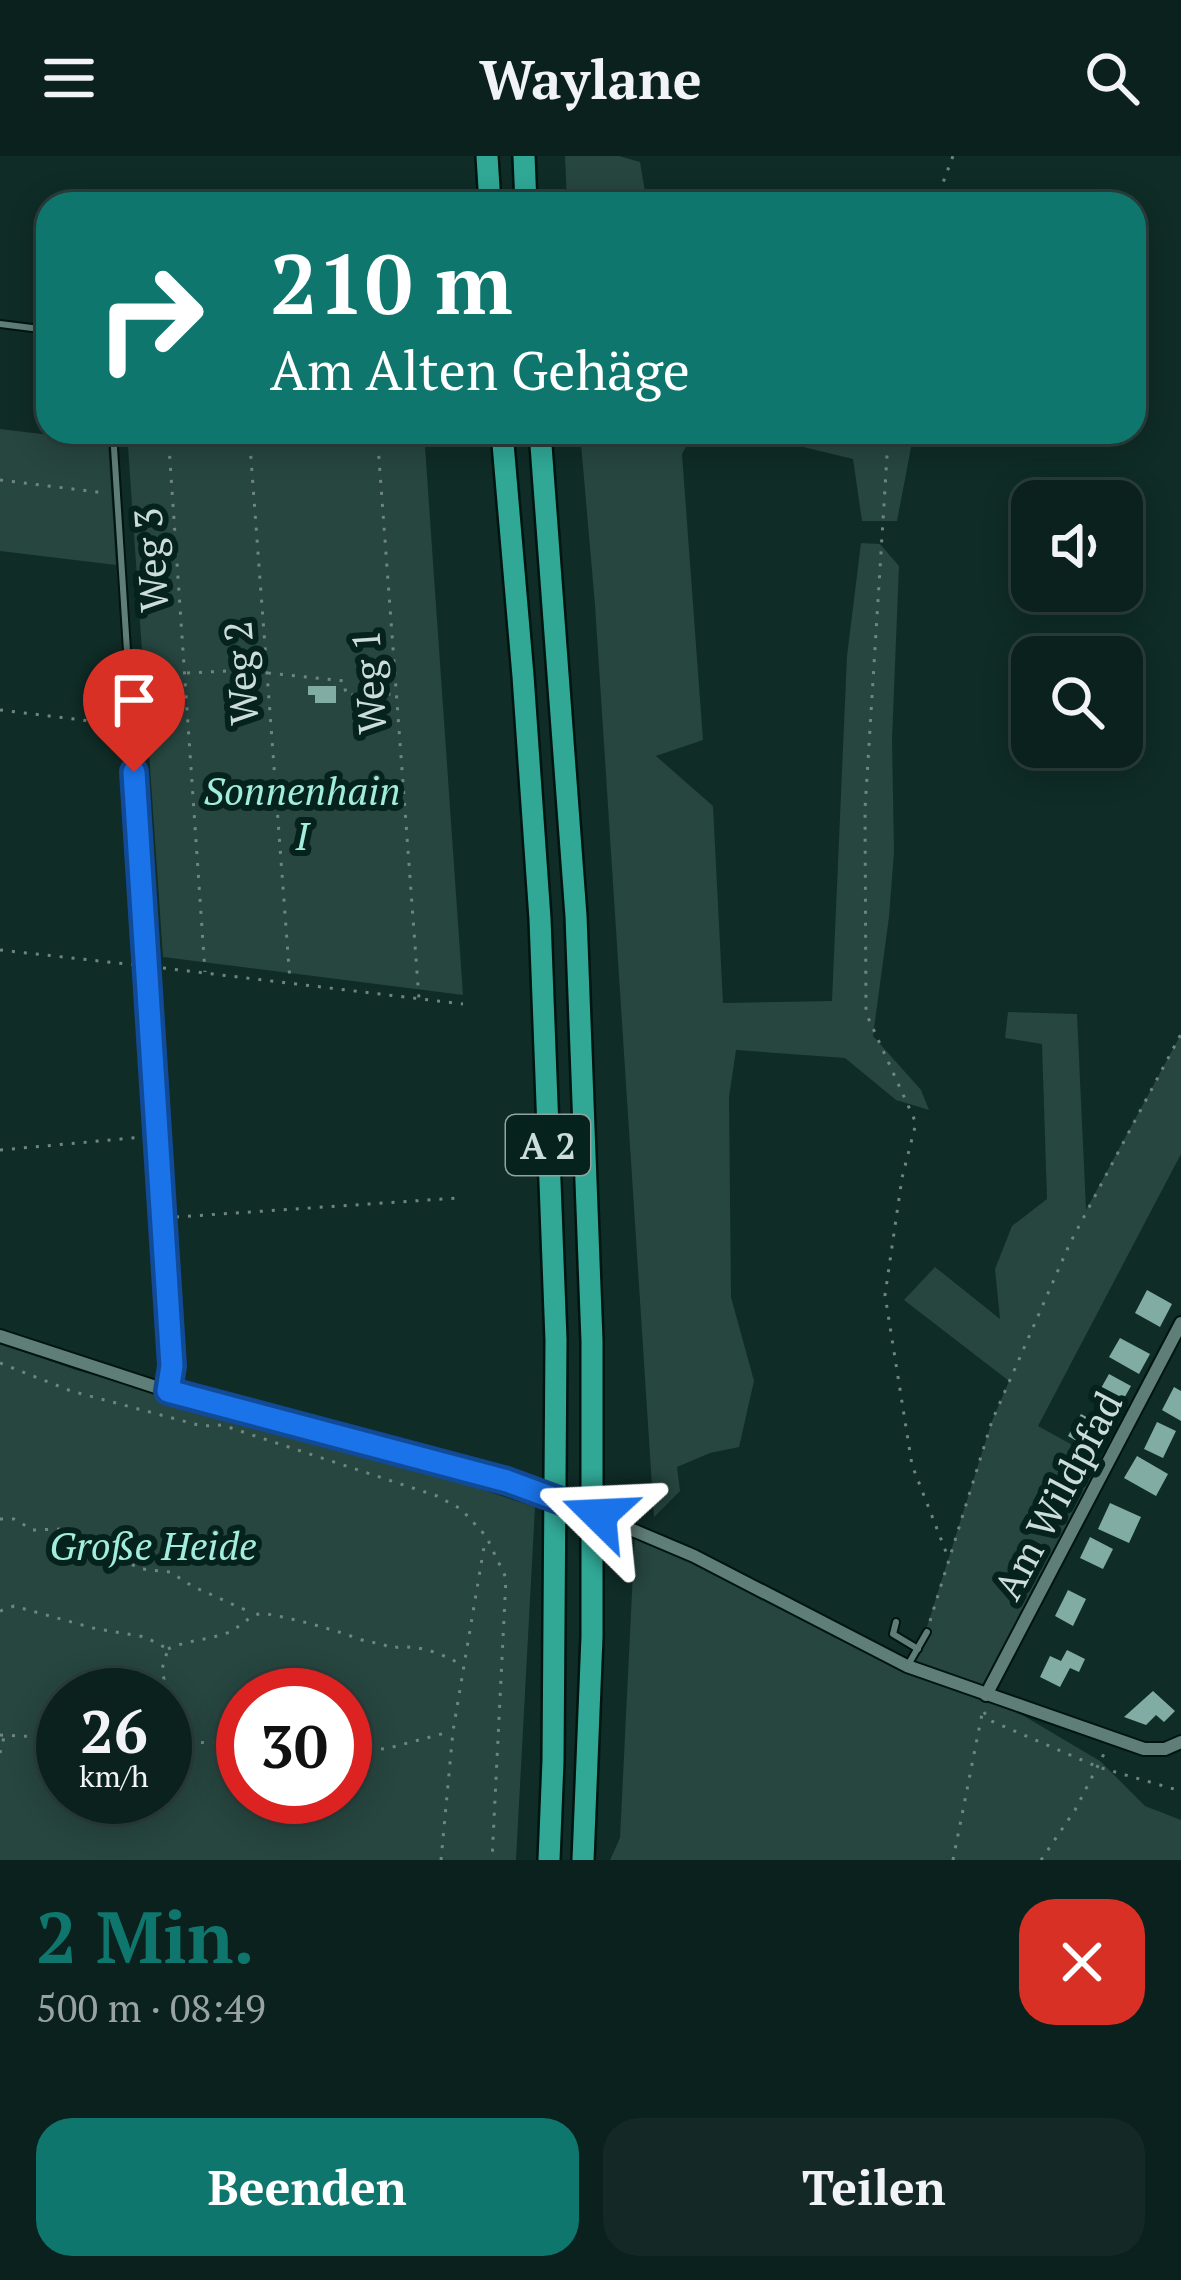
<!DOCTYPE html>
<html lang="de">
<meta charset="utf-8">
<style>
:root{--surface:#0b211d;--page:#142926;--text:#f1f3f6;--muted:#9aa3a4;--line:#2b3e3b;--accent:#0f766e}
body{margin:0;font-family:"PT Serif",serif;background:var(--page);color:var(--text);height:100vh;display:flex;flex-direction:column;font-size:45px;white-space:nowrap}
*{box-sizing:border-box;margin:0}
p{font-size:39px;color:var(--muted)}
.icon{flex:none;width:66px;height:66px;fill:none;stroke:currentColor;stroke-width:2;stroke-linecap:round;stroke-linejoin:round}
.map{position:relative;height:1704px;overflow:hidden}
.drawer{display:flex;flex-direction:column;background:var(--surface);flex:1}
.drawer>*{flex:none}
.hud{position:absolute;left:36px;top:36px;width:1110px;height:252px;border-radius:36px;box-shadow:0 6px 30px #0003,0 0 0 3px var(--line);background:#0f766e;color:#fff;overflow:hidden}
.buttons{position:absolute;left:1011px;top:324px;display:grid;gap:24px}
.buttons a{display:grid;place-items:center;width:132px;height:132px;border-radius:24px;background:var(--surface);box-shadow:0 6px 30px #0003,0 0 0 3px var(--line);font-size:60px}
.speed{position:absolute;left:36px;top:1512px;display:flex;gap:24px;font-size:60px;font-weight:700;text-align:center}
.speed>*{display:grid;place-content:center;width:156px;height:156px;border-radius:50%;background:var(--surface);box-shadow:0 6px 30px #0003,0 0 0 3px var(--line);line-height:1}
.speed small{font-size:30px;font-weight:400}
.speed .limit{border:18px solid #d22;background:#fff;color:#111}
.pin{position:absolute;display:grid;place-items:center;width:102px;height:102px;color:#fff;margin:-123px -51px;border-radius:50% 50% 50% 0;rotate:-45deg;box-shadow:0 0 12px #0007}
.pin .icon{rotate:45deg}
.me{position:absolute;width:132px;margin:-66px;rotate:291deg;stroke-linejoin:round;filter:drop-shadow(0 0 9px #0008)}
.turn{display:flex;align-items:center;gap:42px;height:252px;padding:0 36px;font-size:54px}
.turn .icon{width:156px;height:156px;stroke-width:2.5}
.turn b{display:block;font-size:84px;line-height:102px}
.round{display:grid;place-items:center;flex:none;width:126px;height:126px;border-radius:36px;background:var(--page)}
.overview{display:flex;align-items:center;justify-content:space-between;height:204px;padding:0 36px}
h1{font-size:72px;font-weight:700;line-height:90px;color:var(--accent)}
.cta{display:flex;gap:24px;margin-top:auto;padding:24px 36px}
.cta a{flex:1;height:138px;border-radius:36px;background:var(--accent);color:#fff;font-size:48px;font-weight:700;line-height:138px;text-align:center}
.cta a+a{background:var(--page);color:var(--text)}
header{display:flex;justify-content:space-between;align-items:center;height:156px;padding:0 36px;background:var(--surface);font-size:54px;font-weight:700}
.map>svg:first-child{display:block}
.green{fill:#274640;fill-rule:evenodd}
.building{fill:#81aca3}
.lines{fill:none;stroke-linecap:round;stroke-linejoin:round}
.service-casing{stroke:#001410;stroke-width:10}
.minor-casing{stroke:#001410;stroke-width:16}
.motorway-casing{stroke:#001410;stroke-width:26}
.path{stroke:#6f8581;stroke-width:3;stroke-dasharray:3 9;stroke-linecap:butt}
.service{stroke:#607e78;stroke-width:6}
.minor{stroke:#607e78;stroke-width:12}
.motorway{stroke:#31a896;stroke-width:21}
.minor-bridge-casing{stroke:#001410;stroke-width:16;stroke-linecap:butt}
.minor-bridge{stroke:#607e78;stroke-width:12}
.route-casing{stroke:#114b97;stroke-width:30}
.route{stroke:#1a73e8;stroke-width:21}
.labels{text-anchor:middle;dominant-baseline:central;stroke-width:12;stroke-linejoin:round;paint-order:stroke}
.shield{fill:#05221d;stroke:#90a4a0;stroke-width:3}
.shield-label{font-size:36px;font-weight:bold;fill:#ccdcd8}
.street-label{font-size:39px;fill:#ccdcd8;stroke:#05221d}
.park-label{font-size:39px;font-style:italic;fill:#a1edde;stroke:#05221d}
</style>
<header><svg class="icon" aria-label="menu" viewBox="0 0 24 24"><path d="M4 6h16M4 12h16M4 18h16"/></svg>Waylane<svg class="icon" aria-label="search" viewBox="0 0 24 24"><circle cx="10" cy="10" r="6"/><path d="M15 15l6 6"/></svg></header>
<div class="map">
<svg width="1181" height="1704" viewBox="0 0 1181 1704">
<rect width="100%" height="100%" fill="#0f2c27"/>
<path class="green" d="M565,0H619L640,6L647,48H567Z
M0,273L108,286L116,409L0,395Z
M127,276H424L463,839L163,801Z
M580,276H694L682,298L703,584L656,600L713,650L723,847L832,845L847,500L861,387L880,388L899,410L892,583L894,696L889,761L873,880L921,934L929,954L896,944L845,902L736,894L729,941L731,1141L754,1225L739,1291L710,1297L677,1311L680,1335L654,1361L595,449Z
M741,276H914L897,365H862L853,303Z
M1008,856L1077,858L1086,1054L1181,878V998L1038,1270L1107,1308L987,1538L1100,1605L1145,1650L1181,1664V1704H610L620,1682L635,1375L906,1510L925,1477L992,1265L1009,1225L904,1144L935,1111L1000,1163L995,1113L1012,1070L1047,1043L1042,888L1005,882Z
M0,1187L76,1214L319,1280L535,1351L516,1704H0ZM63,1539H165V1641H63ZM243,1539H345V1641H243Z"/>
<path class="building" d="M308,530H336V547H315V539H308Z
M1147,1134L1172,1148L1160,1171L1135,1157Z
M1120,1182L1150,1198L1139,1218L1109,1201Z
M1109,1218L1131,1230L1118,1253L1096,1241Z
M1174,1231L1181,1235V1265L1162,1254Z
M1081,1258L1099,1268L1087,1291L1068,1280Z
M1157,1266L1176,1275L1163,1302L1144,1293Z
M1137,1300L1168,1318L1156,1340L1124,1322Z
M1110,1347L1141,1361L1129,1387L1098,1373Z
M1090,1381L1113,1393L1103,1413L1080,1402Z
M1068,1434L1086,1443L1073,1470L1055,1460Z
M1067,1494L1085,1503L1079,1516L1070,1512L1060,1531L1040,1521L1050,1500L1061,1505Z
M1153,1535L1175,1555L1164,1566L1156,1559L1146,1569L1124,1561Z"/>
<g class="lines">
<g class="service-casing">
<path id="service" d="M0,168L48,174
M113,276L147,807
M896,1466L893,1478L918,1493
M908,1509L927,1476"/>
</g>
<g class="minor-casing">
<path id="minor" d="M147,810L171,1210L168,1235
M0,1180L168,1235L507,1325
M635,1375L694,1400L907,1510L1144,1593H1165L1181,1586
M986,1539L1181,1167"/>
</g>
<g class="motorway-casing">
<path id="motorway" d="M487,0L490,48
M524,0L526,48
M502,276L523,520L540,763L556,1184L553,1605L549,1704
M540,276L576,760L592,1185V1481L583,1704"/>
</g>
<path class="path" d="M935,48L953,0
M168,276L205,816
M249,276L290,825
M377,276L419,843
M892,276L887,300L865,653L866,857L916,967L902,1022L885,1139L912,1309L948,1401
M0,324L105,337
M187,517L267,513
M268,517L344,525L346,539L396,538
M0,554L123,569
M0,794L135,809
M163,812L463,848
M0,994L143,981
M176,1061L458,1042
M0,1207L71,1235L202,1270L222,1269L437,1340L461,1353L486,1380L506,1422L492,1704
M0,1363H14L33,1374L62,1373L92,1386L107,1398L142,1413L170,1416L192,1430L252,1457
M0,1455L14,1450L93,1472L145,1481L168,1493L162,1513L164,1523L159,1531L158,1539
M930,1465L992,1265L1070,1087L1181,878
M168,1493C187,1484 208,1484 227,1477C241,1471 248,1460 262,1457C296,1463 329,1472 362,1484C373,1488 379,1485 390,1492C417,1488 439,1496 462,1509
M984,1556L989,1564L1098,1611L1181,1635
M0,1579L63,1582
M165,1585L243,1588
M345,1591L385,1593L449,1576
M0,1597L4,1581
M441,1704L453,1575L485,1385
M953,1704L983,1553
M1041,1704L1075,1654L1107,1592"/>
<use href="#service" class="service"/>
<use href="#minor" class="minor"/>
<use href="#motorway" class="motorway"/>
<g class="minor-bridge-casing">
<path id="minor-bridge" d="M507,1325L557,1343L635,1375"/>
</g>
<use href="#minor-bridge" class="minor-bridge"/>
</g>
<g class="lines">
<g class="route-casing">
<path id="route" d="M134,616L172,1210L168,1235L507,1325L599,1359"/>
</g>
<use href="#route" class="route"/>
</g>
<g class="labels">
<rect class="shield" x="506" y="959" width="84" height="60" rx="9"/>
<g class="shield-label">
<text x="548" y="989">A 2</text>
</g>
<g class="street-label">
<text transform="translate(150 404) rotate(-94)">Weg 3</text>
<text transform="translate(240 517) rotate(-94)">Weg 2</text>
<text transform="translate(368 526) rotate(-94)">Weg 1</text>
<text transform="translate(1057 1339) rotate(-62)">Am Wildpfad</text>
</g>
<g class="park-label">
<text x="302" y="634">Sonnenhain<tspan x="302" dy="45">I</tspan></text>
<text x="153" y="1389">Große Heide</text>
</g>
</g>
</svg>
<div class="buttons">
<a><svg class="icon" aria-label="sound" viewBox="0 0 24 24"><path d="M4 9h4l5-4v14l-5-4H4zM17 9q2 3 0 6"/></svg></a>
<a><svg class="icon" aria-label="search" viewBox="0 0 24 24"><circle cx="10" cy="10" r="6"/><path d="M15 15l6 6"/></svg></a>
</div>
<div class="speed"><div>26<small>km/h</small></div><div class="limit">30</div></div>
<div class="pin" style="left:134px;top:616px;background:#d93025"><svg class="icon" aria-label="arrive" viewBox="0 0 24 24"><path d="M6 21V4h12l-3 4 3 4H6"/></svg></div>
<svg class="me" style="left:599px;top:1359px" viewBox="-20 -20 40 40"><path d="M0-17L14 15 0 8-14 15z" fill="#1a73e8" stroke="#fff" stroke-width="4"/></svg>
<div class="hud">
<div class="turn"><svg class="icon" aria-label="right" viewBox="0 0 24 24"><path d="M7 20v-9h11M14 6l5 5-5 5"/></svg><div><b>210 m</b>Am Alten Gehäge</div></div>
</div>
</div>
<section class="drawer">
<div class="overview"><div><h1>2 Min.</h1><p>500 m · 08:49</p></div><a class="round" style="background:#d93025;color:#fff"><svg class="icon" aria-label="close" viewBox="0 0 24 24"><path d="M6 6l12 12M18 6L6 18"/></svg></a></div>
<div class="cta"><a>Beenden</a><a>Teilen</a></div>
</section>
